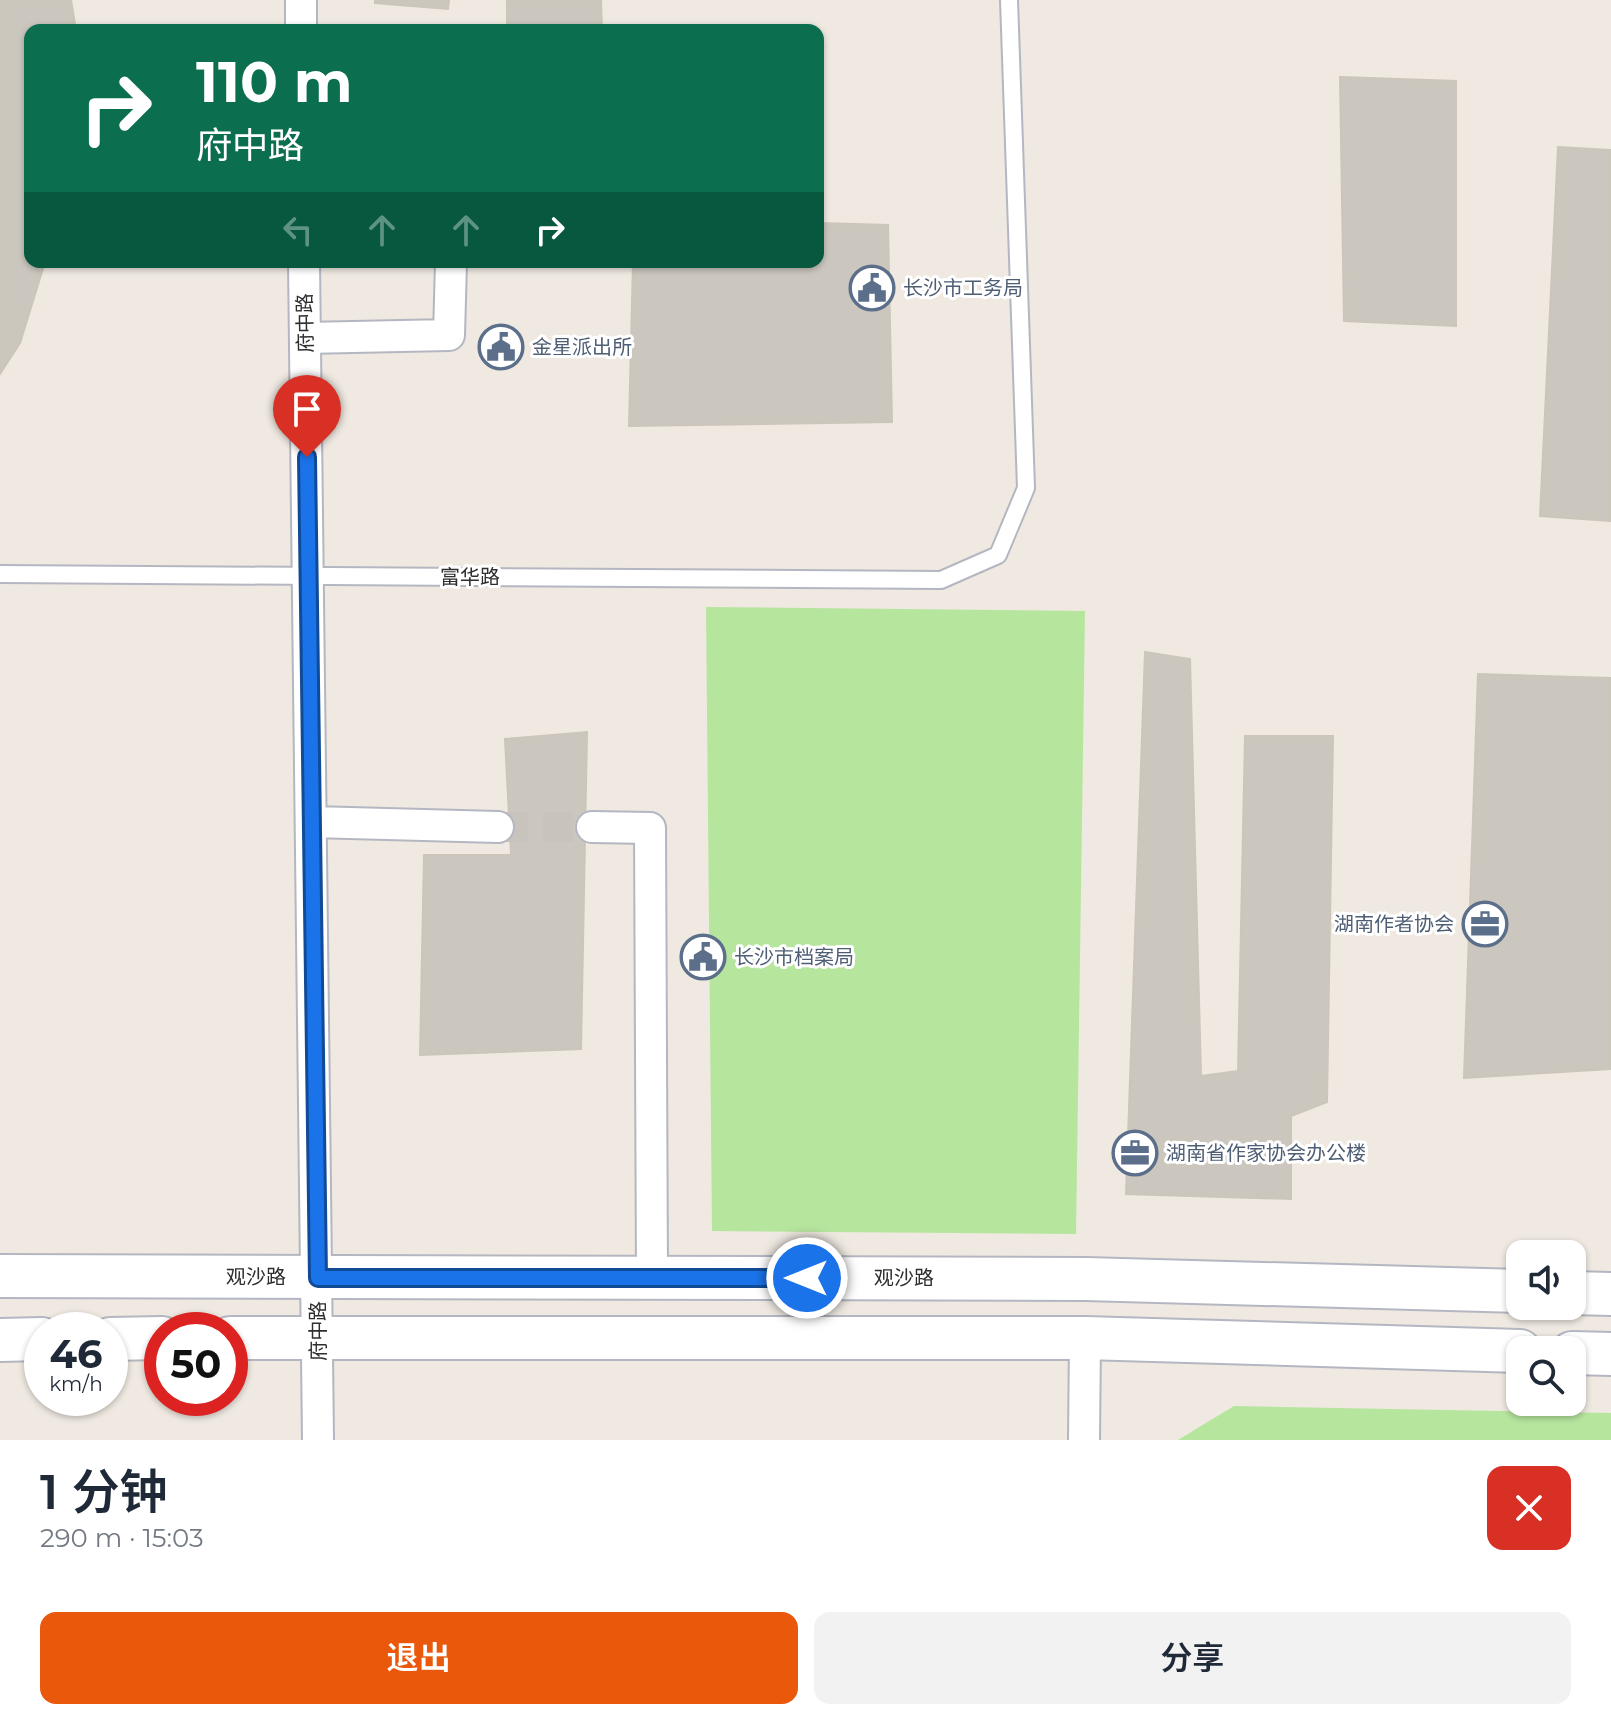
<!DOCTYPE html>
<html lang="zh">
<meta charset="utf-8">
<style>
:root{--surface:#fff;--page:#f2f2f3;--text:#1f2937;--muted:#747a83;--accent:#ea580c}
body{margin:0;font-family:Montserrat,"Noto Sans SC",sans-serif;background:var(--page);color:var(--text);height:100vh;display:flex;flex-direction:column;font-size:30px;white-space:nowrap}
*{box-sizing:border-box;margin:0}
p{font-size:26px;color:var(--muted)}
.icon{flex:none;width:44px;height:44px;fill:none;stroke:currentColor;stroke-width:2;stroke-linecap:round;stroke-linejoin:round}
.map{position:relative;height:1440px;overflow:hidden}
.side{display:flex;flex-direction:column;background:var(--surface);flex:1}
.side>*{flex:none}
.hud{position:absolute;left:24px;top:24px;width:800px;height:244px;border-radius:16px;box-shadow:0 2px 6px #0004;background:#0b6e4f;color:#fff;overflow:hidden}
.controls{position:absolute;left:1506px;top:1240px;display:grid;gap:16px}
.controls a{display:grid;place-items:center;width:80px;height:80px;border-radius:16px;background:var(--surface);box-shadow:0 2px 6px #0004;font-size:40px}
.speed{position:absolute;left:24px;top:1312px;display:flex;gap:16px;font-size:40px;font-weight:700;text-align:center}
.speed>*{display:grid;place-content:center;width:104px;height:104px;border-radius:50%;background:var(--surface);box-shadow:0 2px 6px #0004;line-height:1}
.speed small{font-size:20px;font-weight:400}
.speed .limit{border:12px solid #d22;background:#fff;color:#111}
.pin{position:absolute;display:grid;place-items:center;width:68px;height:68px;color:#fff;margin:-82px -34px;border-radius:50% 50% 50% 0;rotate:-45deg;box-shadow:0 0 8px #0007}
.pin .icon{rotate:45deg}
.me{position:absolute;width:88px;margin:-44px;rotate:270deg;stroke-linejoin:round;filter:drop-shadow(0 0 6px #0008)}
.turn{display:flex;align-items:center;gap:28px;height:168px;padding:0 40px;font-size:36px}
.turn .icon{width:104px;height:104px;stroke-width:2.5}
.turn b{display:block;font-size:56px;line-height:68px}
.lanes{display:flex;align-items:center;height:76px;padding:0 40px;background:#0003;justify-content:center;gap:40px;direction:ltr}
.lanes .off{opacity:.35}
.round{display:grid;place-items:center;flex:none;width:84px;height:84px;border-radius:16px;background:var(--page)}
.head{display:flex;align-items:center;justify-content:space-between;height:136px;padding:0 40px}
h1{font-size:48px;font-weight:600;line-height:60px}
.cta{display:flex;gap:16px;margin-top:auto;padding:16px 40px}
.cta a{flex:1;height:92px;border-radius:16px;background:var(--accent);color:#fff;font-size:32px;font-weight:600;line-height:92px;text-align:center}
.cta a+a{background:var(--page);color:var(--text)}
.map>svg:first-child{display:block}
.green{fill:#b6e59e}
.building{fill:#cbc7bf;stroke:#cbc5ba;stroke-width:2}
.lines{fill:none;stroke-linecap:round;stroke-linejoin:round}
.minor-tunnel{stroke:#c8c4bd;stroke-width:30;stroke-dasharray:30 15;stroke-linecap:butt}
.service-casing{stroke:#b4b7c1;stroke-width:20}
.minor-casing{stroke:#b4b7c1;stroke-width:34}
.secondary-casing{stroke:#b4b7c1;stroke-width:46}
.service{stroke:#fff;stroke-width:16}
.minor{stroke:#fff;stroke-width:30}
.secondary{stroke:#fff;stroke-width:42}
.route-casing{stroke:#114b97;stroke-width:20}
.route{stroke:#1a73e8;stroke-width:14}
.labels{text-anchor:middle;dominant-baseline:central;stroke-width:6;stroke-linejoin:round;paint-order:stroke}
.service-label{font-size:20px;fill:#4e5e75;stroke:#fff;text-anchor:start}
.street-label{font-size:20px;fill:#2e2e2e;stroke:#fff}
</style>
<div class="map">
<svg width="1611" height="1440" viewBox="0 0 1611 1440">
<rect width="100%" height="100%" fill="#efe9e1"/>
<path class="green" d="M706,607L1085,611L1076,1234L712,1231Z
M1234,1406L1611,1413V1440H1178Z"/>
<path class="building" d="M0,0H71L76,30H30V262H45L20,343L0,374Z
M375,0H449L448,9L375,3Z
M507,0H601L602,30H507Z
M1340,77L1456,81V326L1344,321Z
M1558,147L1611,150V521L1540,516Z
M818,223L888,225L892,422L629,426L633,262H818Z
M1145,652L1190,659L1201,1076L1238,1071L1245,736H1333L1327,1102L1291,1116V1199L1126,1194Z
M1478,674L1611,678V1069L1464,1078Z
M587,732L581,1049L420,1055L424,855H511L505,739Z"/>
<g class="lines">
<path class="minor-tunnel" d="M498,827H592"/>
<g class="service-casing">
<path id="service" d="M0,574L941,580L998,555L1026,488L1009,0"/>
</g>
<g class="minor-casing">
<path id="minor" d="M301,0V30
M304,262L318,1440
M305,338L449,335L451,262
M312,822L498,827
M592,827L650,828L652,1278
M1084,1440L1085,1338"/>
</g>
<g class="secondary-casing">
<path id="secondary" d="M0,1276L1086,1279L1520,1291
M1572,1293L1611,1294
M230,1338H1085L1520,1351
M110,1339L162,1338
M0,1340L42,1339
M1572,1353L1611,1354"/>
</g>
<use href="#service" class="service"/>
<use href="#minor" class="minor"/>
<use href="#secondary" class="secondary"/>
</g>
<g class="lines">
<g class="route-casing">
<path id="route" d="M307,457L318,1278H807"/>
</g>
<use href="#route" class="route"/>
</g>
<defs>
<g id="civic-ring" transform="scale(2.3)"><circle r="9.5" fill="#fff" stroke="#5c6f8a" stroke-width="1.5"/><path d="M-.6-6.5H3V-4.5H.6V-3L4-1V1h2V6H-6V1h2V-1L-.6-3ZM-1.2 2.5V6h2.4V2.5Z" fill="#5c6f8a"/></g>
<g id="office-ring" transform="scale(2.3)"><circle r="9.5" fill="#fff" stroke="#5c6f8a" stroke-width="1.5"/><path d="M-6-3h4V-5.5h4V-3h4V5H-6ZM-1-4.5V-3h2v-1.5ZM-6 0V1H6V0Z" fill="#5c6f8a"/></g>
</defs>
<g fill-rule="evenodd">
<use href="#civic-ring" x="872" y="288"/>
<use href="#civic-ring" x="501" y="347"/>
<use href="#office-ring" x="1485" y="924"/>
<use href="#civic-ring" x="703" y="957"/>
<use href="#office-ring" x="1135" y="1153"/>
</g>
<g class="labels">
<g class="service-label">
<text x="903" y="288">长沙市工务局</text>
<text x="532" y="347">金星派出所</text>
<text x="1454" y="924" text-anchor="end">湖南作者协会</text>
<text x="734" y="957">长沙市档案局</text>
<text x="1166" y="1153">湖南省作家协会办公楼</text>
</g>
<g class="street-label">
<text transform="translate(305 323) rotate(-91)">府中路</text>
<text x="470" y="577">富华路</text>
<text x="256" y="1277">观沙路</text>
<text x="904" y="1278">观沙路</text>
<text transform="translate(318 1331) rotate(-90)">府中路</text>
</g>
</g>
</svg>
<div class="controls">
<a><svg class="icon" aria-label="sound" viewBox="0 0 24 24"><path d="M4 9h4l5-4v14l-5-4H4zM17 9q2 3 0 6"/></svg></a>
<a><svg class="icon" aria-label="search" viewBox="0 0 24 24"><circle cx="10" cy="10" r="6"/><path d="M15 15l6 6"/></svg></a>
</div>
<div class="speed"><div>46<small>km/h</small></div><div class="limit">50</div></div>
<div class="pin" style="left:307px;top:457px;background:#d93025"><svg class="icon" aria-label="arrive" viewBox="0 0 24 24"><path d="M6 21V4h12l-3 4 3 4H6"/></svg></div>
<svg class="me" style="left:807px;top:1278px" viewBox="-20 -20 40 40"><circle r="17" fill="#1a73e8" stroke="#fff" stroke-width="3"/><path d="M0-11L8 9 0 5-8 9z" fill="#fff"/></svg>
<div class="hud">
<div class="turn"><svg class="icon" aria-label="right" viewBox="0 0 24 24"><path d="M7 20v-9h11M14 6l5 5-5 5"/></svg><div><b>110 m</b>府中路</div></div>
<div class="lanes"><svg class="icon off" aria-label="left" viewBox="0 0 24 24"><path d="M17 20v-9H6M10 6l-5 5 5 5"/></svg><svg class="icon off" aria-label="ahead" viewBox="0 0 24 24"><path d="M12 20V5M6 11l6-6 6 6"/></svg><svg class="icon off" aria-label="ahead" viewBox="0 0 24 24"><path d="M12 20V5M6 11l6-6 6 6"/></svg><svg class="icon" aria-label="right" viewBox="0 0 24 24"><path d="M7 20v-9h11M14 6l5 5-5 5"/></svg></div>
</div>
</div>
<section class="side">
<div class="head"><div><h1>1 分钟</h1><p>290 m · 15:03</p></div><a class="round" style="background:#d93025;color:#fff"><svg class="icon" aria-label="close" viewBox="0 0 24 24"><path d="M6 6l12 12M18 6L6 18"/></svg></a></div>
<div class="cta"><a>退出</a><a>分享</a></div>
</section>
